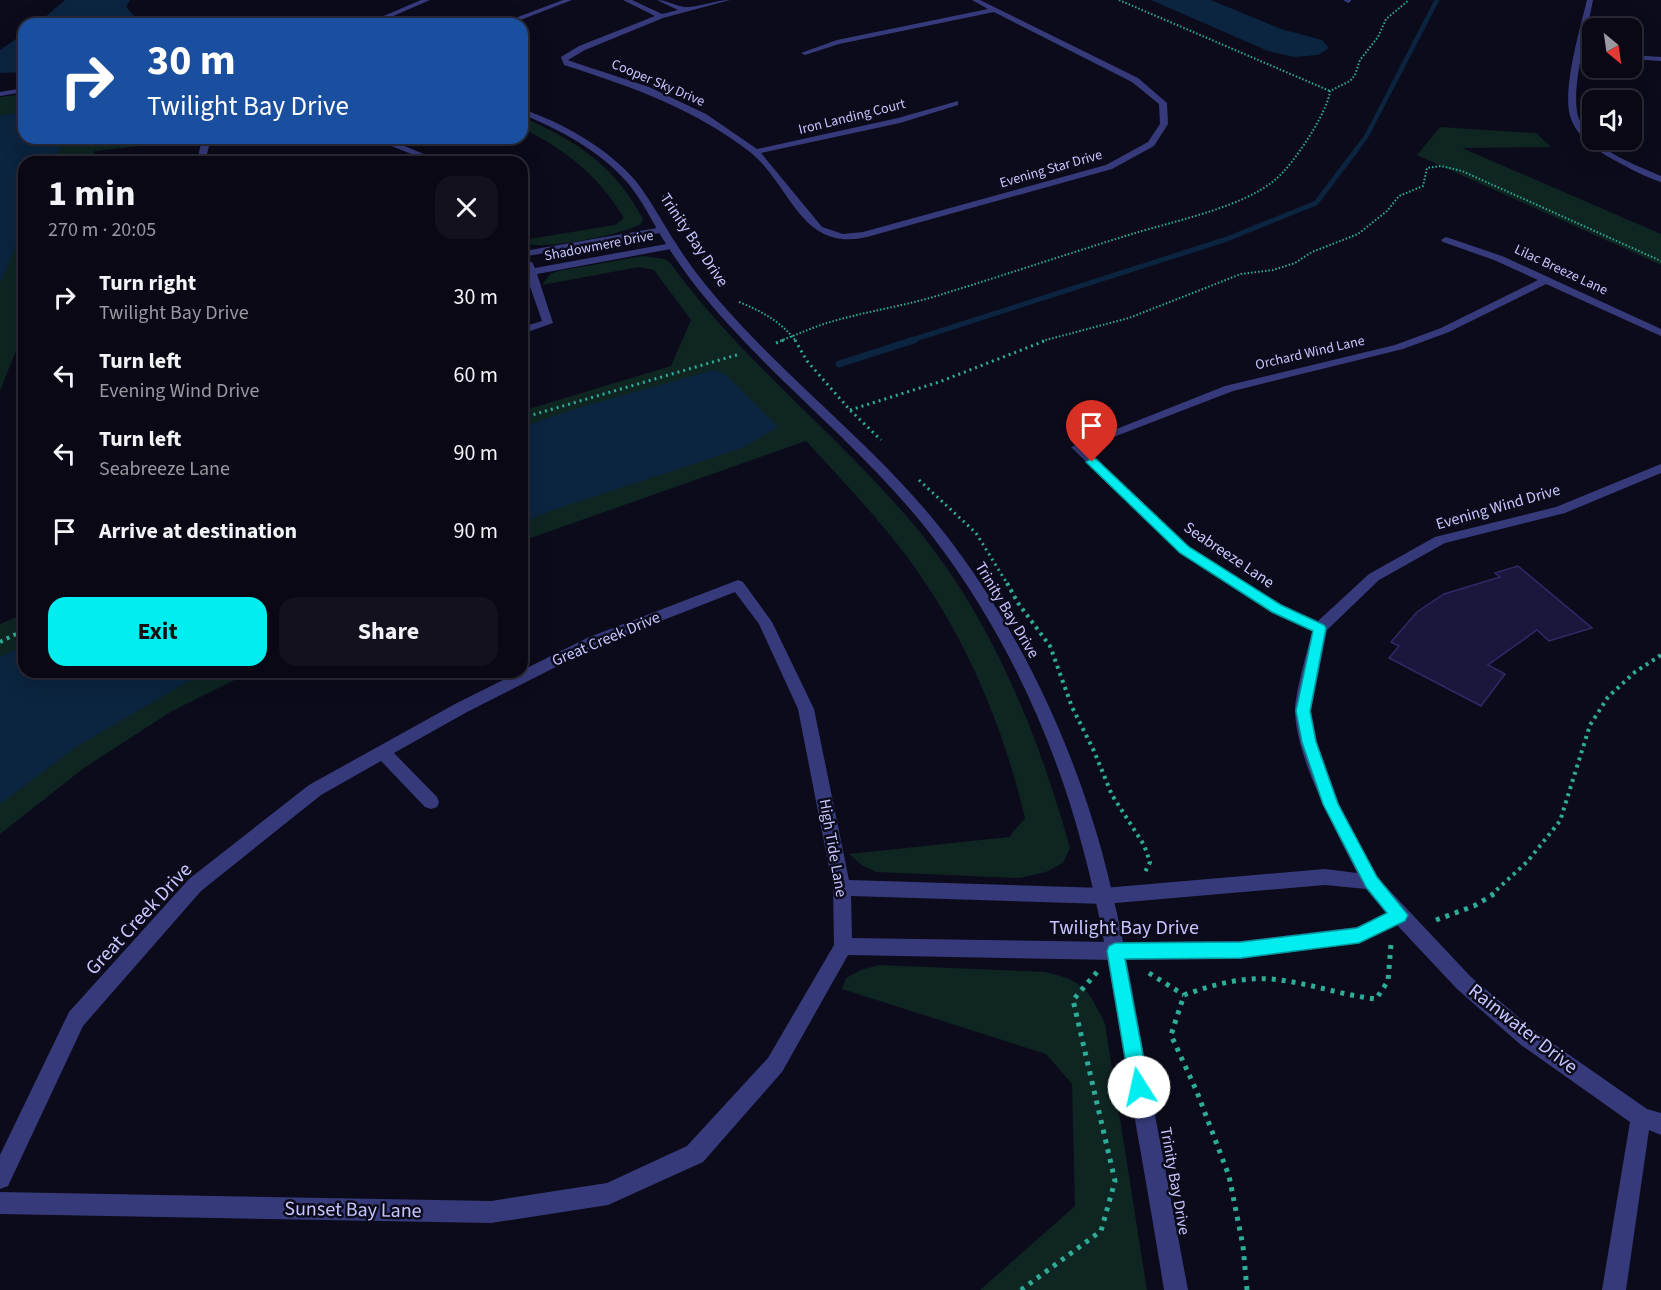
<!DOCTYPE html>
<meta charset="utf-8">
<style>
:root{--surface:#090814;--page:#12111d;--text:#f1f3f6;--muted:#999aa0;--line:#292934;--accent:#01edef}
body{margin:0;font-family:"Source Sans 3",sans-serif;background:var(--page);color:var(--text);height:100vh;display:flex;flex-direction:column;font-size:22px;white-space:nowrap}
*{box-sizing:border-box;margin:0}
p{font-size:20px;color:var(--muted)}
.icon{flex:none;width:33px;height:33px;fill:none;stroke:currentColor;stroke-width:2;stroke-linecap:round;stroke-linejoin:round}
.map{position:relative;flex:1;overflow:hidden}
.panel{position:absolute;left:18px;top:156px;width:510px;height:522px;display:flex;flex-direction:column;background:var(--surface);border-radius:18px;box-shadow:0 6px 24px #0002,0 0 0 2px var(--line)}
.panel>*{flex:none}
.hud{position:absolute;left:18px;top:18px;width:510px;height:126px;border-radius:18px;box-shadow:0 6px 24px #0002,0 0 0 2px var(--line);background:#1a4fa0;color:#fff;overflow:hidden}
.needle{width:39px;rotate:151deg}
.buttons{position:absolute;left:1582px;top:18px;display:grid;gap:12px}
.buttons a{display:grid;place-items:center;width:60px;height:60px;border-radius:12px;background:var(--surface);box-shadow:0 6px 24px #0002,0 0 0 2px var(--line);font-size:30px}
.pin{position:absolute;display:grid;place-items:center;width:51px;height:51px;color:#fff;margin:-62px -26px;border-radius:50% 50% 50% 0;rotate:-45deg;box-shadow:0 0 6px #0007}
.pin .icon{rotate:45deg}
.me{position:absolute;width:66px;margin:-33px;rotate:350deg;stroke-linejoin:round;filter:drop-shadow(0 0 4px #0008)}
.turn{display:flex;align-items:center;gap:21px;height:126px;padding:0 30px;font-size:27px}
.turn .icon{width:78px;height:78px;stroke-width:2.5}
.turn b{display:block;font-size:42px;line-height:51px}
.round{display:grid;place-items:center;flex:none;width:63px;height:63px;border-radius:18px;background:var(--page)}
.overview{display:flex;align-items:center;justify-content:space-between;height:102px;padding:0 30px}
h1{font-size:36px;font-weight:700;line-height:45px}
.cta{display:flex;gap:12px;margin-top:auto;padding:12px 30px}
.cta a{flex:1;height:69px;border-radius:18px;background:var(--accent);color:#111;font-size:24px;font-weight:700;line-height:69px;text-align:center}
.cta a+a{background:var(--page);color:var(--text)}
ul{padding:0;list-style:none}
li{display:flex;align-items:center;gap:18px;height:78px;padding:0 30px}
li div{flex:1}
li b{display:block;font-size:22px}
li em{font-style:normal}
.map>svg:first-child{display:block}
.green{fill:#0e2522}
.water{fill:#0b243f}
.lines{fill:none;stroke-linecap:round;stroke-linejoin:round}
.stream-far2{stroke:#0b243f;stroke-width:4.5}
.stream-far1{stroke:#0b243f;stroke-width:5}
.stream{stroke:#0b243f;stroke-width:7}
.building{fill:#1b173c;stroke:#302968;stroke-width:1.5}
.path-far3{stroke:#2dac98;stroke-width:2;stroke-dasharray:1.5 2;stroke-linecap:butt}
.path-far2{stroke:#2dac98;stroke-width:3;stroke-dasharray:2 4;stroke-linecap:butt}
.path-far1{stroke:#2dac98;stroke-width:4;stroke-dasharray:3 4.5;stroke-linecap:butt}
.path{stroke:#2dac98;stroke-width:5;stroke-dasharray:4 6;stroke-linecap:butt}
.minor{fill:#363a7a;fill-rule:evenodd}
.tertiary{fill:#363a7a;fill-rule:evenodd}
.route{fill:#01edef;stroke:#019a9b;stroke-width:1.5}
.labels{text-anchor:middle;dominant-baseline:central;stroke-width:5;stroke-linejoin:round;paint-order:stroke}
.far-street-label{font-size:14px;fill:#c7c6ff;stroke:#0c0b1b}
.street-label{font-size:16px;fill:#c7c6ff;stroke:#0c0b1b}
.near-street-label{font-size:20px;fill:#c7c6ff;stroke:#0c0b1b}
</style>
<div class="map">
<svg width="1661" height="1290" viewBox="0 0 1661 1290">
<rect width="100%" height="100%" fill="#0c0b1b"/>
<path class="green" d="M24,94V138H99L98,143L143,138H194V140L95,151L90,162H24V330L0,391V97Z
M522,117C577,141 614,165 643,219L641,224C621,235 549,249 527,244L523,240L615,225L624,218C597,174 567,151 522,128Z
M1440,127L1536,133L1551,147L1462,148L1661,234V265L1417,155Z
M643,256L665,259L671,264C745,366 849,442 927,541C996,630 1040,740 1070,848L1063,863L1046,872L1020,878L876,872L863,866L849,854L1009,837L1025,818C1003,725 965,635 908,558C877,517 841,479 806,441L522,541V411L671,366L691,320L654,270L639,267L542,285L550,274L558,271Z
M24,614V672H251L172,711L84,768L0,834V624Z
M879,965L1045,972C1083,980 1089,990 1105,1024L1147,1290H980L1075,1206L1072,1084L1046,1054L842,989L846,978L861,970Z"/>
<path class="water" d="M65,0H130L126,7L142,24H37Z
M1151,0H1211L1281,29L1322,40L1329,48L1318,55L1294,57L1268,51Z
M24,33V72L0,73V50Z
M24,112V138H66L54,162H24V228L0,283V116Z
M714,370L726,375L778,427L742,448L550,511L522,523V427L578,408Z
M24,645V672H204L76,747L0,804V657Z"/>
<g class="lines">
<path class="stream-far2" d="M1356,150L1366,137L1437,0"/>
<path class="stream-far1" d="M909,341L1227,239L1316,203L1357,149"/>
<path class="stream" d="M839,364L914,340"/>
</g>
<path class="building" d="M1518,566L1592,628L1549,641L1537,630L1488,665L1505,674L1481,706L1389,658L1399,646L1391,642L1417,612L1444,594L1500,577L1495,573Z"/>
<g class="lines">
<path class="path-far3" d="M1119,0L1330,91
M663,196L684,216L705,259
M739,302C763,312 780,321 796,341
M780,341C796,335 811,328 827,323C866,311 907,306 946,293C1008,274 1070,253 1132,234C1174,221 1244,207 1276,179C1293,165 1328,112 1330,91L1350,81L1355,75L1360,60L1378,37L1386,19L1409,0
M1042,341L1129,318L1241,274L1273,270L1295,263L1312,252L1358,234L1387,211L1399,196L1423,186L1427,168L1441,166L1462,171L1661,261"/>
<path class="path-far2" d="M795,340L807,361L850,410L881,440
M776,343L784,340
M850,410L939,382L1047,340
M522,418L740,354
M919,480L976,533L1008,585"/>
<path class="path-far1" d="M1007,583L1018,603L1050,646L1072,707L1094,751L1112,795L1144,845L1150,862L1145,872
M0,642L24,630
M1491,895L1527,862L1560,821L1590,725L1608,697L1635,672L1661,655"/>
<path class="path" d="M1436,920L1474,906L1494,894
M1149,973L1184,995
M1021,1290L1101,1231L1115,1181L1073,1000L1097,972
M1247,1290L1243,1246L1229,1176L1197,1092L1171,1035L1184,995C1212,985 1240,977 1271,979C1306,982 1341,995 1376,999L1388,981L1391,944L1393,943"/>
<path class="minor" d="M421,0H430L375,24H365Z
M623,0H632L662,14L678,10L657,0C667,0 679,8 688,7C703,6 716,0 730,0L663,18L585,50L568,60L570,61L649,87L706,114L757,149L898,118L958,101V105L900,123L761,153L822,227L843,234L863,232L1106,165L1148,142L1160,124L1159,104L1132,82L994,12L839,44L805,55L801,53L837,40L988,9L972,0H980L1138,78L1167,103L1168,124L1154,146L1112,169L867,237C800,252 792,186 750,152C693,108 632,87 564,65L561,57L579,46L655,16Z
M1343,0H1351V1L1348,3Z
M1587,0H1593C1588,29 1569,93 1579,119C1591,149 1633,164 1661,176V182C1645,177 1629,168 1614,160C1598,151 1578,138 1571,119C1561,93 1580,29 1587,0Z
M1632,55L1661,57V61L1632,59Z
M202,138H210V141L277,138L273,141L209,146L205,162H197Z
M336,138L390,140L443,162H431L389,145L340,141Z
M663,227L668,230L666,232L522,257L524,251Z
M1446,237L1502,256L1661,329V336L1546,284L1449,332L1403,349L1233,391L1085,448L1190,547L1282,605L1318,621L1369,574L1435,537L1556,507L1661,464V473L1565,513L1445,543L1379,580L1327,630L1311,711L1317,742L1339,804L1377,877L1471,977L1535,1031L1647,1109L1661,1113V1135L1649,1130L1626,1290H1602L1630,1122L1521,1045L1457,989L1397,925L1359,943L1241,959L1115,960L848,955L782,1072L703,1162L608,1205L491,1223L0,1214V1192L491,1201L607,1183L687,1146L768,1058L834,945L833,888L798,709L759,624L735,592L597,646L467,712L394,753L437,797L439,802L437,807L431,809L425,807L381,761L321,795L201,891L83,1026L8,1186L0,1189V1155L69,1012L189,879L309,785L455,704L587,638L738,580L743,582L772,622L814,709L849,880L1104,888L1325,869L1357,873C1335,828 1298,763 1295,713C1294,695 1308,650 1312,631L1272,613L1180,553L1071,447L1225,386L1395,345L1441,328L1538,280L1494,260L1443,242L1441,240ZM1325,885L1366,889L1386,913L1357,927L1241,941L1115,942L852,938L851,896L1104,904Z
M672,243L676,244V248L537,274L553,323L522,334V327L542,321L525,272L524,262H532L535,268Z"/>
<path class="tertiary" d="M563,0H572L510,24H499Z
M24,88V92L0,96V92Z
M522,109C563,123 606,147 635,180C651,200 663,224 677,245C692,269 710,291 729,312C797,388 879,450 942,530C1016,624 1070,737 1102,852C1121,922 1133,995 1146,1067C1160,1141 1174,1216 1188,1290H1164C1152,1214 1138,1138 1125,1062C1113,991 1102,919 1083,849C1054,738 1003,628 932,536C872,458 794,397 728,324C706,300 686,275 668,247C654,226 644,202 627,182C599,150 560,130 522,114Z"/>
</g>
<path class="route" d="M1092,458L1096,459L1189,547L1281,605L1324,625L1326,628L1310,711L1316,742L1338,804L1377,877L1408,915L1405,921L1359,943L1241,958L1125,959L1149,1087L1146,1093L1139,1096L1133,1093L1130,1087L1107,951L1109,946L1115,943L1241,942L1357,928L1387,913L1366,887L1323,804L1302,742L1296,711L1313,631L1272,612L1180,553L1088,464L1086,462Z"/>
<g class="labels">
<g class="far-street-label">
<text transform="translate(658 83) rotate(23)">Cooper Sky Drive</text>
<text transform="translate(852 117) rotate(-14)">Iron Landing Court</text>
<text transform="translate(1051 169) rotate(-16)">Evening Star Drive</text>
<text transform="translate(599 246) rotate(-11)">Shadowmere Drive</text>
<text transform="translate(1561 270) rotate(25)">Lilac Breeze Lane</text>
<text transform="translate(1310 353) rotate(-13)">Orchard Wind Lane</text>
</g>
<g class="street-label">
<text transform="translate(694 240) rotate(56)">Trinity Bay Drive</text>
<text transform="translate(1498 507) rotate(-16)">Evening Wind Drive</text>
<text transform="translate(1229 555) rotate(34)">Seabreeze Lane</text>
<text transform="translate(1007 610) rotate(59)">Trinity Bay Drive</text>
<text transform="translate(606 639) rotate(-23)">Great Creek Drive</text>
<text transform="translate(833 848) rotate(80)">High Tide Lane</text>
<text transform="translate(1175 1181) rotate(80)">Trinity Bay Drive</text>
</g>
<g class="near-street-label">
<text transform="translate(139 919) rotate(-47)">Great Creek Drive</text>
<text x="1124" y="928">Twilight Bay Drive</text>
<text transform="translate(1523 1029) rotate(38)">Rainwater Drive</text>
<text transform="translate(353 1210) rotate(1)">Sunset Bay Lane</text>
</g>
</g>
</svg>
<div class="buttons">
<a><svg class="needle" viewBox="-14 -14 28 28"><path d="M0-13l5 13h-10z" fill="#e53935"/><path d="M0 13l5-13h-10z" fill="#999aa0"/></svg></a>
<a><svg class="icon" aria-label="sound" viewBox="0 0 24 24"><path d="M4 9h4l5-4v14l-5-4H4zM17 9q2 3 0 6"/></svg></a>
</div>
<div class="pin" style="left:1092px;top:462px;background:#d93025"><svg class="icon" aria-label="arrive" viewBox="0 0 24 24"><path d="M6 21V4h12l-3 4 3 4H6"/></svg></div>
<svg class="me" style="left:1139px;top:1087px" viewBox="-20 -20 40 40"><circle r="19" fill="#fff"/><path d="M0-13L10 11 0 6-10 11z" fill="#01edef"/></svg>
<div class="hud">
<div class="turn"><svg class="icon" aria-label="right" viewBox="0 0 24 24"><path d="M7 20v-9h11M14 6l5 5-5 5"/></svg><div><b>30 m</b>Twilight Bay Drive</div></div>
</div>
<section class="panel">
<div class="overview"><div><h1>1 min</h1><p>270 m · 20:05</p></div><a class="round"><svg class="icon" aria-label="close" viewBox="0 0 24 24"><path d="M6 6l12 12M18 6L6 18"/></svg></a></div>
<ul>
<li><svg class="icon" aria-label="right" viewBox="0 0 24 24"><path d="M7 20v-9h11M14 6l5 5-5 5"/></svg><div><b>Turn right</b><p>Twilight Bay Drive</p></div><em>30 m</em></li>
<li><svg class="icon" aria-label="left" viewBox="0 0 24 24"><path d="M17 20v-9H6M10 6l-5 5 5 5"/></svg><div><b>Turn left</b><p>Evening Wind Drive</p></div><em>60 m</em></li>
<li><svg class="icon" aria-label="left" viewBox="0 0 24 24"><path d="M17 20v-9H6M10 6l-5 5 5 5"/></svg><div><b>Turn left</b><p>Seabreeze Lane</p></div><em>90 m</em></li>
<li><svg class="icon" aria-label="arrive" viewBox="0 0 24 24"><path d="M6 21V4h12l-3 4 3 4H6"/></svg><div><b>Arrive at destination</b></div><em>90 m</em></li>
</ul>
<div class="cta"><a>Exit</a><a>Share</a></div>
</section>
</div>
